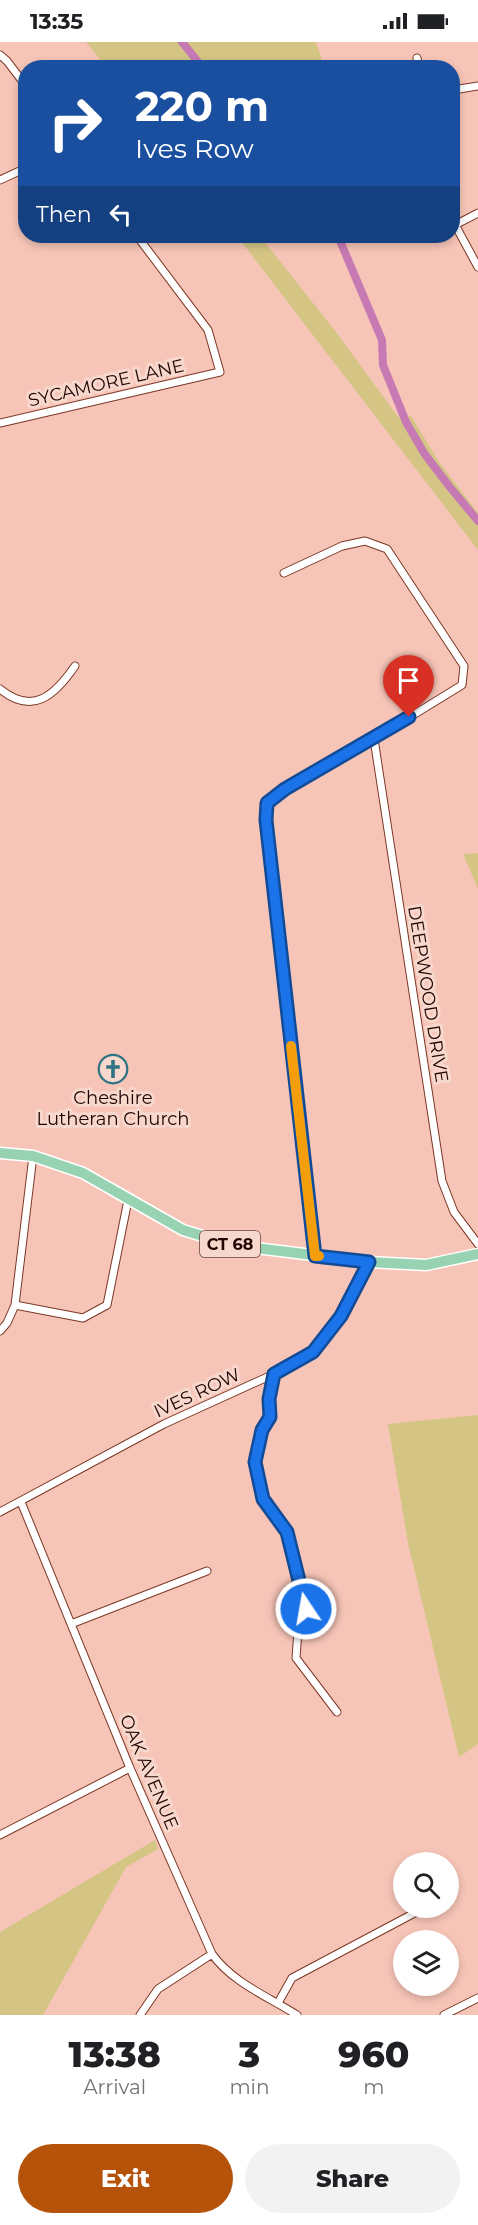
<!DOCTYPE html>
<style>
:root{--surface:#fff;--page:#f2f2f2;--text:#202124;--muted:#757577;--accent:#b45309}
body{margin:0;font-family:Montserrat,sans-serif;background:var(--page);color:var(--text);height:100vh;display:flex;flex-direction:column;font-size:22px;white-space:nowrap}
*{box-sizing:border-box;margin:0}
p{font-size:20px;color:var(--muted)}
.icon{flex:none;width:33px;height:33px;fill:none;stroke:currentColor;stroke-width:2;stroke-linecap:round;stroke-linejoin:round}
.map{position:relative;height:1973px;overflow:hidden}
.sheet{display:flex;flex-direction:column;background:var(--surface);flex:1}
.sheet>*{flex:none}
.banner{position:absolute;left:18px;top:18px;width:442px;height:183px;border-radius:24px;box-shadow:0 3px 9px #0003;background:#1a4fa0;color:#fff;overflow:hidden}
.fabs{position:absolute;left:393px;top:1810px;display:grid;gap:12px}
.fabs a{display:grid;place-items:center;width:66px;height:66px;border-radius:50%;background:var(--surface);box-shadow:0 3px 9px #0003;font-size:30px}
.pin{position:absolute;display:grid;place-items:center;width:51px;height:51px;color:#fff;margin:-62px -26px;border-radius:50% 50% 50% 0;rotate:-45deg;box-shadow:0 0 6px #0007}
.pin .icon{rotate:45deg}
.me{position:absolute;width:66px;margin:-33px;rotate:348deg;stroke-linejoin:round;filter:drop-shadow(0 0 4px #0008)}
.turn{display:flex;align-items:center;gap:21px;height:126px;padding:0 18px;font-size:27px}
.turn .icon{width:78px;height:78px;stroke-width:2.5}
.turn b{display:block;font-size:42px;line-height:51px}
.then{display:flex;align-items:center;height:57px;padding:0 18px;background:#0003;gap:12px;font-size:22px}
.eta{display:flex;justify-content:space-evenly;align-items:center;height:102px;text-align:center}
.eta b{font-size:36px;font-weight:800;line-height:42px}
.cta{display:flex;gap:12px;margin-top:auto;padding:12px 18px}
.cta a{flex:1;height:69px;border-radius:36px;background:var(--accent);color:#fff;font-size:24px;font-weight:800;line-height:69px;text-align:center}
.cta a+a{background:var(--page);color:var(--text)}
.status{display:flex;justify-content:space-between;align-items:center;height:42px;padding:0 30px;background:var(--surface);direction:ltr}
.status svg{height:16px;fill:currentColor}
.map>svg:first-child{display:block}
.green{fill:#d4c584}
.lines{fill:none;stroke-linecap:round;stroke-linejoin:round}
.canal{stroke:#c679b3;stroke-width:8}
.street-casing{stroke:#7c3724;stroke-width:9}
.primary-casing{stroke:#fff;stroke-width:13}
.street{stroke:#fff;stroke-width:7}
.primary{stroke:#97d3b2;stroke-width:10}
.route-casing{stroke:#114b97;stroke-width:15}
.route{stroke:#1a73e8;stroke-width:10}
.slow{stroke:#f59e0b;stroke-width:10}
.labels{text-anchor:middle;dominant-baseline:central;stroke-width:6;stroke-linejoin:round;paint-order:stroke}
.shield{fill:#f8d7cd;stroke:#61443e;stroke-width:1.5}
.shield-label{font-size:16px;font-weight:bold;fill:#200501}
.street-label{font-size:18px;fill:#200501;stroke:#f8d7cd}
.poi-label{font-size:18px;fill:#200501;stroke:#f8d7cd}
</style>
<div class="status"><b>13:35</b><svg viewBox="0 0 49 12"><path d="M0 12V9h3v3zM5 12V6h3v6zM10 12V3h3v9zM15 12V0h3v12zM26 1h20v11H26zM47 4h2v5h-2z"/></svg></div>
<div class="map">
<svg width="478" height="1973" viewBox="0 0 478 1973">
<rect width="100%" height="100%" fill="#f7c5b7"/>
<path class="green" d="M86,0H316L323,21L315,26L106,25Z
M237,194H260L336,290L399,376L411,374L439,420L478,471V508Z
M478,811V847L463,812Z
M478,1373V1702L459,1715L408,1501L388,1382Z
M155,1798L158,1807L126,1825L43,1973H0V1890Z"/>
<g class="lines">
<path class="canal" d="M182,0L203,26
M338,194L382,298L383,323L406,380L424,411L449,444L478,479"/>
<g class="street-casing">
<path id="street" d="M0,13L7,19L26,44
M417,16L419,26
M453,48L478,44
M0,138L26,126
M453,179L478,225
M455,183L478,171
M0,381L220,330L208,288L137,194
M284,531L342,504L365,499L387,507L464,624L462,643L374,697L285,747L267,761L266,778L315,1214
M0,647C33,674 55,653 75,624
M374,697L442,1139L454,1170L478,1202
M15,1263L83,1276L107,1263L128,1158
M0,1289L7,1281L15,1263L33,1114
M274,1332L269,1357L270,1375L262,1388L255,1420L263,1457L287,1490L306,1567
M21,1460L130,1726L212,1912C233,1941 267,1954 297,1973
M0,1470L164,1382L274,1332L313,1310L341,1274L369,1220
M292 1578a11 11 0 1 1 22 0a11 11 0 1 1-22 0Z
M71,1582L207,1529
M298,1589L296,1616L337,1670
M0,1793L130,1726
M278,1961L292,1936L424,1866
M140,1973L158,1947L212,1912
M444,1973L478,1956"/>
</g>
<g class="primary-casing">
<path id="primary" d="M0,1111L33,1114L83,1131L183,1188L232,1203L369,1220L426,1223L478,1212"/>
</g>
<use href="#street" class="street"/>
<use href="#primary" class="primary"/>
</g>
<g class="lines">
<g class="route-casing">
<path id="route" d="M306,1567L287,1490L263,1457L255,1420L262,1388L270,1375L269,1357L274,1332L313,1310L341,1274L369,1220L315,1214L266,778L267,761L285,747L409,675"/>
</g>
<use href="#route" class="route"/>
<path class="slow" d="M291,1004L315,1214H319"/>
</g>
<defs>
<g id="church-ring" transform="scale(1.5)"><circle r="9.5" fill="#f8d7cd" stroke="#307384" stroke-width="1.5"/><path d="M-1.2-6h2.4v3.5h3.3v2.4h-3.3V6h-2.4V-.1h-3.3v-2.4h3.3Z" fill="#307384"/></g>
</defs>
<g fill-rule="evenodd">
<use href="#church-ring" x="113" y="1027"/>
</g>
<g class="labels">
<rect class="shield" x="200" y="1189" width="60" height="26" rx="4.5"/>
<g class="shield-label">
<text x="230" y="1202">CT 68</text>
</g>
<g class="street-label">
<text transform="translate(106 341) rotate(-13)">SYCAMORE LANE</text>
<text transform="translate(428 952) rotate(81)">DEEPWOOD DRIVE</text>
<text transform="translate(197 1351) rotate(-25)">IVES ROW</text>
<text transform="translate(149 1730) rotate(67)">OAK AVENUE</text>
</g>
<g class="poi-label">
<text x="113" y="1056">Cheshire<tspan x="113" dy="21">Lutheran Church</tspan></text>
</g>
</g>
</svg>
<div class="fabs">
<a><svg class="icon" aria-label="search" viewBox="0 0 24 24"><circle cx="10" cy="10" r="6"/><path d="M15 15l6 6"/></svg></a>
<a><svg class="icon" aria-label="layers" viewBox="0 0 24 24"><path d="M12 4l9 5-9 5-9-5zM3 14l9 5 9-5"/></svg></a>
</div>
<div class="pin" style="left:409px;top:675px;background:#d93025"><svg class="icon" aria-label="arrive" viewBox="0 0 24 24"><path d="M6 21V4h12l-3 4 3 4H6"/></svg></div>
<svg class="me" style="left:306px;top:1567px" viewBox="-20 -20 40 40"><circle r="17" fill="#1a73e8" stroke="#fff" stroke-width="3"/><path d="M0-11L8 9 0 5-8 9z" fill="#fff"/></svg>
<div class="banner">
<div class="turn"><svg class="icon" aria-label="right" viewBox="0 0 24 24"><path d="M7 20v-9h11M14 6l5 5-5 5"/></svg><div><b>220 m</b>Ives Row</div></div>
<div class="then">Then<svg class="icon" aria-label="left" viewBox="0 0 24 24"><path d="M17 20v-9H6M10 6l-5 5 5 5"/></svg></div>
</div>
</div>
<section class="sheet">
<div class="eta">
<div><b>13:38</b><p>Arrival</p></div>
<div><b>3</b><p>min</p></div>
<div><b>960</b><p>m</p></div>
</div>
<div class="cta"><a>Exit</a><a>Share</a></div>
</section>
